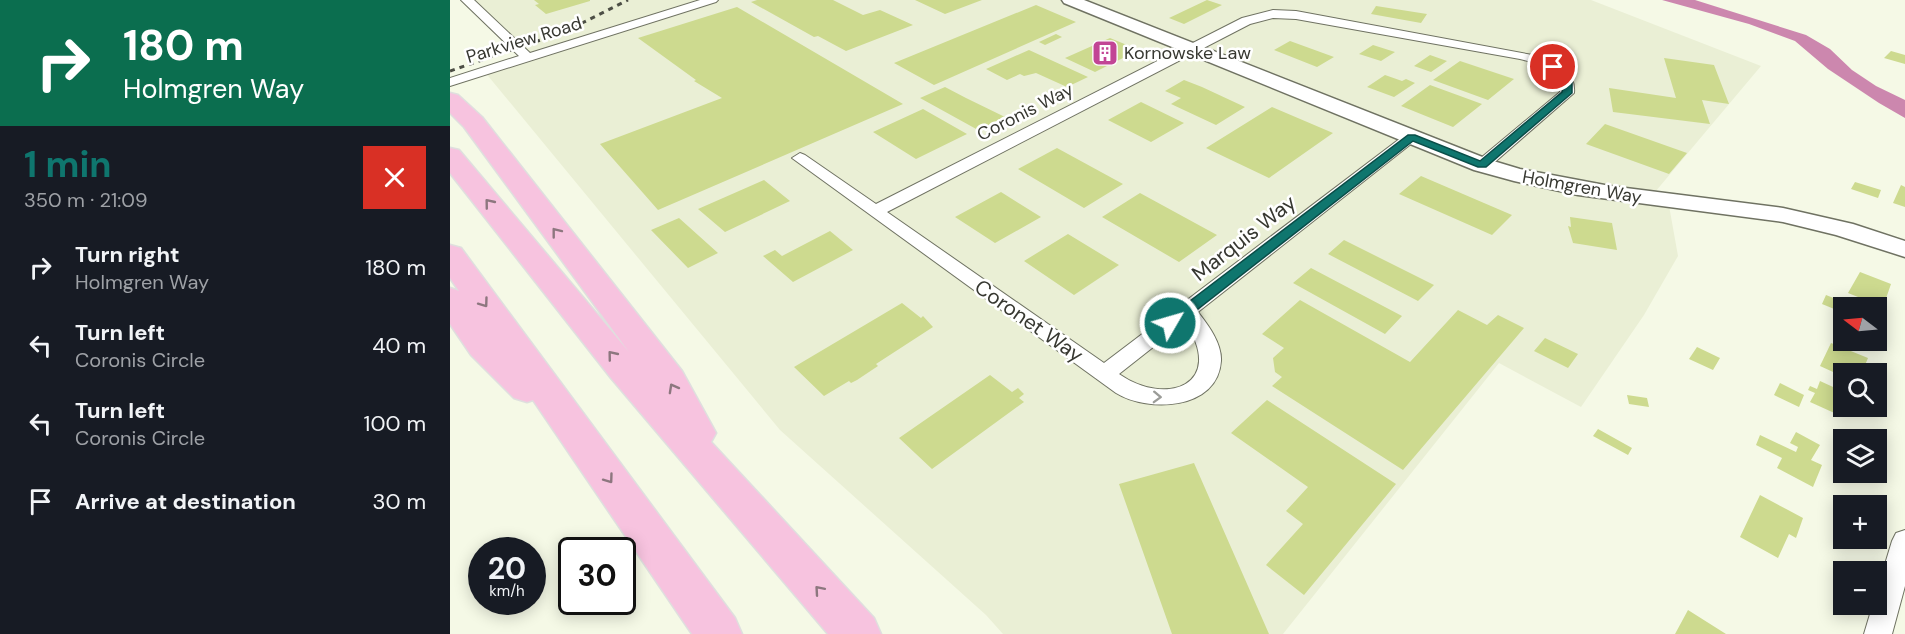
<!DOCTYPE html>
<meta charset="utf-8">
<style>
:root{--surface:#171b24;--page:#242831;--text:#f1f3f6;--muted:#9ea1a6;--accent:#0f766e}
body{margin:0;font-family:"DM Sans",sans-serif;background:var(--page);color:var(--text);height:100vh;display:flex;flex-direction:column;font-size:22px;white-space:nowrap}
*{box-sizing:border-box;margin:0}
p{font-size:20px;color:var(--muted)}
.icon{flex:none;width:33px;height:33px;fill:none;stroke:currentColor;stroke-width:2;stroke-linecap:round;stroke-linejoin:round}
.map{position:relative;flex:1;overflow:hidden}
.details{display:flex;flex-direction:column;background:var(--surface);width:450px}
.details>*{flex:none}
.top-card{background:#0b6e4f;color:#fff;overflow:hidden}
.needle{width:39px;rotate:286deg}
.fabs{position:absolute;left:1383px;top:297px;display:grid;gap:12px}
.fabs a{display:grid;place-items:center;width:54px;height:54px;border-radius:0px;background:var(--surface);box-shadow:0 3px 15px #0003;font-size:30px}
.speed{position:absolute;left:18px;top:537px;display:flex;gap:12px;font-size:30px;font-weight:700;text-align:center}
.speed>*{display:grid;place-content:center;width:78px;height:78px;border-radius:50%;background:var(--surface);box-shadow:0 3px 15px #0003;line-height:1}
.speed small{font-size:15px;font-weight:400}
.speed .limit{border:3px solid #111;border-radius:9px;background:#fff;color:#111}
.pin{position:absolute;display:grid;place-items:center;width:51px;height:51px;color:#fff;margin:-26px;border:3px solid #fff;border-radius:50%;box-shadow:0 2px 6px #0007}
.me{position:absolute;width:66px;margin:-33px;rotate:52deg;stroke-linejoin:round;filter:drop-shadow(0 0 4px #0008)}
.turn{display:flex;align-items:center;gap:21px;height:126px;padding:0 24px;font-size:27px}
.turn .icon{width:78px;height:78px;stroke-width:2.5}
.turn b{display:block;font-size:42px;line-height:51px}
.round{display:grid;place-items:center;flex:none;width:63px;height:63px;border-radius:0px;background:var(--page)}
.head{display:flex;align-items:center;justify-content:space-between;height:102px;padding:0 24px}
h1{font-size:36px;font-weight:700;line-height:45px;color:var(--accent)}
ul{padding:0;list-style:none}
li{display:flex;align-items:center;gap:18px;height:78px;padding:0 24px}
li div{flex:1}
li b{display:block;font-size:22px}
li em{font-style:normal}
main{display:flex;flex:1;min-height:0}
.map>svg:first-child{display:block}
.built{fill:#eaefd5}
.water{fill:#cc87ae}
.building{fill:#cdda8f}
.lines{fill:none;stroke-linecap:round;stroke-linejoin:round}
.street-casing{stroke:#6f7262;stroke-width:2}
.secondary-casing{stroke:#6f7262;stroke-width:3}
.highway-casing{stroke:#dfdfde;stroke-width:3}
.street{fill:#fff;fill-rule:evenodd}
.secondary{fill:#fff;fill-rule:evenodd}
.highway{fill:#f7c3df;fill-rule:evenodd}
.rail{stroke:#4c4e45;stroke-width:3;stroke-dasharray:5 5;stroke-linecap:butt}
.oneway{stroke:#8d777f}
.oneway2{stroke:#9b9c98}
.route{fill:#0f766e;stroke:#0a4d48;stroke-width:1.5}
.labels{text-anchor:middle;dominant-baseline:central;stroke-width:5;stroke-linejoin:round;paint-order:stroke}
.far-street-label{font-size:18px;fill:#373831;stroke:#fff}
.far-poi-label{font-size:18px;fill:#373831;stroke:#fff;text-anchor:start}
.street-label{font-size:21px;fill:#373831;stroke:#fff}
</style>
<main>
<section class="details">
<div class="top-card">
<div class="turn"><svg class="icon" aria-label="right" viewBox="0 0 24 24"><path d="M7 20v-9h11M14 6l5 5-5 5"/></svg><div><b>180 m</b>Holmgren Way</div></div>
</div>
<div class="head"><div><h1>1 min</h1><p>350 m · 21:09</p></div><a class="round" style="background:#d93025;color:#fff"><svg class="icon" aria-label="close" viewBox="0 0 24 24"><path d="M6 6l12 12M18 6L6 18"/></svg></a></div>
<ul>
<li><svg class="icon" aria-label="right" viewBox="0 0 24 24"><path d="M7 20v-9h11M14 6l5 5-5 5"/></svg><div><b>Turn right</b><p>Holmgren Way</p></div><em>180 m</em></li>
<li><svg class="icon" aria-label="left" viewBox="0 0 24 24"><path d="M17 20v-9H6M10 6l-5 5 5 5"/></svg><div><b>Turn left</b><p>Coronis Circle</p></div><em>40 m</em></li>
<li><svg class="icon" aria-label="left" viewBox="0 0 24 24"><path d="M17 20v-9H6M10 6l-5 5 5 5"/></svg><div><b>Turn left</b><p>Coronis Circle</p></div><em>100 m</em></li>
<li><svg class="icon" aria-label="arrive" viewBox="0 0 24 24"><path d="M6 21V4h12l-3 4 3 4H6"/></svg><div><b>Arrive at destination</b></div><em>30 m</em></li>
</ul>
</section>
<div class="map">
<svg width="1455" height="634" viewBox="0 0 1455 634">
<rect width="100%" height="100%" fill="#f5f9e6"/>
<path class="built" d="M17,0H1141L1311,66L1200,198L1218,200L1228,256L1194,315L1131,407L1049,363L833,634H553L536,615L330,430L34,71L76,58Z"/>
<path class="water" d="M1212,0H1245L1356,35L1380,49L1402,70L1426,86L1455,100V118L1429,103L1378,69L1345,41L1299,24Z"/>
<path class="building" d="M84,0H140V1L96,14L85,5L89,4Z
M307,0H383L413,15L430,10L463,25L396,51L368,36L364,37L301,2Z
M465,0H532L495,14Z
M757,0L772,5L734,24L719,18Z
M586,5L626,22L484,85L444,63Z
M926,6L977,14L971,23L921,14Z
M287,7L453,104L208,210L150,144L272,98L244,81L246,80L188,38Z
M606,34L612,37L595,45L589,42Z
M660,38L689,50L645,72L615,58Z
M840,41L884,57L867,67L824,50Z
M923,45L945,52L931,61L909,54Z
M579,50L638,77L617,87L586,73L574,76L570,74L557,80L536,69Z
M1441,51L1455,55V64L1434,58Z
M980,55L997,61L981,72L964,66Z
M1214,58L1264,65L1279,104L1252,100L1260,124L1163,112L1159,88L1226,98Z
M1010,61L1064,79L1038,100L983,80Z
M935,75L952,81L956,79L965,83L944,97L917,87Z
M734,80L752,87L795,107L766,125L721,104L731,98L715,91Z
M980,85L1032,104L1003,127L951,106Z
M495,87L516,98L555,117L528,130L470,98Z
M691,102L734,123L701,142L658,120Z
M822,107L883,133L819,178L756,148Z
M473,109L517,134L466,159L423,132Z
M1155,124L1237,153L1219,174L1136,144Z
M607,148L673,184L634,208L568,169Z
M971,176L1062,215L1042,235L949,194Z
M314,180L340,201L275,232L248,209Z
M1405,182L1431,190L1428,198L1401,189Z
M1451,185L1455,187V207L1443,203Z
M551,192L591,217L545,243L505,217Z
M690,193L767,235L729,262L652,217Z
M1120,217L1162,223L1167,250L1123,243L1118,226L1121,227Z
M229,218L268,253L238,268L201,230Z
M380,231L403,250L343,282L313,256L325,250L332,256Z
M618,234L669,265L624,295L574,261Z
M894,240L984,285L968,301L878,254Z
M861,268L952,316L935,334L843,283Z
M1410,272L1441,284L1433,307L1398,293Z
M1376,295L1401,305L1400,308H1394V313L1372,304Z
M850,300L960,362L1008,310L1037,325L1048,315L1074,328L953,470L822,386L832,377L825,372L823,358L834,348L812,334Z
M452,303L471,318L473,316L483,327L426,364L428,366L407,380L401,383L399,381L374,396L344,367Z
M1426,328L1431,330L1424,347L1408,341L1426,340Z
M1095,338L1128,354L1118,368L1084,351Z
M1381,343L1418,358L1413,370L1407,367L1403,374H1394V377L1370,366Z
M1247,347L1270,358L1263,370L1239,359Z
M540,375L562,392L568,388L574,394L569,398L574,402L482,469L449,438Z
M1370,381L1394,392V406H1395L1391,416L1360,402L1365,393L1358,390L1360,386L1367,389Z
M1330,383L1354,395L1349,407L1324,395Z
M1177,395L1197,398L1199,407L1179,404Z
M817,400L946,484L854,595L816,565L853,524L836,511L858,487L781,433Z
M1148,429L1182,448L1178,455L1143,436Z
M1346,432L1370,445L1361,460L1372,465L1363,487L1327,468L1332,458L1306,445L1310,435L1346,452L1348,447L1340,443Z
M744,463L819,634H722L669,484Z
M1310,495L1353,518L1346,538L1339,534L1328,558L1290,537Z
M1238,610L1276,634H1225Z"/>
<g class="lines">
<g class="street-casing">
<path id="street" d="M11,0H24L80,53L250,0H268L266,2L0,86V78L69,56Z
M823,10L846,11L1088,56C1107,62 1126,71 1124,93L1038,168H1026L1024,165L1026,162L1110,92L1111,82C1101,68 1086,63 1070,59L846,19L823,18L800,24L437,212L654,363L956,134H966L968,137L966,140L748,312C758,325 772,343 771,361C768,410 698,413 666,393L342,158L350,153L355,155L426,204L792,18ZM735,322C777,385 716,407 669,374Z
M1455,530V586L1442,634H1414L1423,604H1426V594L1442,541L1446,533Z"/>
</g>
<g class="secondary-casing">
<path id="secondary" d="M612,0H634L1040,160L1070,169L1160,186L1333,208L1403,224L1455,241V257L1386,235L1333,222L1128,195L1064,181L1024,170L614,3Z"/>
</g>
<g class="highway-casing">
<path id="highway" d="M0,93L8,95L32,117L232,371L266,433L261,442L424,618L431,634H378L161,378L0,173V148L9,150L179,352L14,127L0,113Z
M0,245L11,248L285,618L292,634H242L83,400L77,402L64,398L21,355L0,324V288L9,291L0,278Z"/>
</g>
<use href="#street" class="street"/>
<use href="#secondary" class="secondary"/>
<use href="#highway" class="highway"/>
<path class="rail" d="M0,71L114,32L178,0"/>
</g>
<defs><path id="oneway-chevron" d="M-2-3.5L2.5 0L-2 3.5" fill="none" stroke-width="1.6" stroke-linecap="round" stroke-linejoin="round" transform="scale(1.5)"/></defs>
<g class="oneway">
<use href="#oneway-chevron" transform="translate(39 203) rotate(-129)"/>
<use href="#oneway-chevron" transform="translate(106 232) rotate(-128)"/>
<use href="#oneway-chevron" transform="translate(34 303) rotate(54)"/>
<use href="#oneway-chevron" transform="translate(162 355) rotate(-129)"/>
<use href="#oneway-chevron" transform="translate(223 388) rotate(-119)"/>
<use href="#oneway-chevron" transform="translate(159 479) rotate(54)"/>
<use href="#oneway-chevron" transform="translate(369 590) rotate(-131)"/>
</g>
<use class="oneway2" href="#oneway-chevron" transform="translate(707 397) rotate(2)"/>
<path class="route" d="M1100,65H1107L1122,80V93L1036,167H1028L963,141L725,327H715L713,323L715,320L958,135H965L1030,161L1112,92L1114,83L1100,69Z"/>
<defs>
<g id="building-square" transform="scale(1.35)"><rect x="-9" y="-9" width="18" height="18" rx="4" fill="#c24595" stroke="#fff"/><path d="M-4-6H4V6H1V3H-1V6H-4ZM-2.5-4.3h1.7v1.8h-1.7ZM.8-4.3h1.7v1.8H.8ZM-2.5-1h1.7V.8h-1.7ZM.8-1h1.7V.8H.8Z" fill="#fff"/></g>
</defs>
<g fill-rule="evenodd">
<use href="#building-square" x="655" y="53"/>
</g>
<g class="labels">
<g class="far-street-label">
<text transform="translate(74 40) rotate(-17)">Parkview Road</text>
<text transform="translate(575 112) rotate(-27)">Coronis Way</text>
<text transform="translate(1132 187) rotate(10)">Holmgren Way</text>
</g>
<g class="far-poi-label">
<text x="674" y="53">Kornowske Law</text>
</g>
<g class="street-label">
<text transform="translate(794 238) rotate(-38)">Marquis Way</text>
<text transform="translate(579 321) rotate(35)">Coronet Way</text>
</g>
</g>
</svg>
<div class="fabs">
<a><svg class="needle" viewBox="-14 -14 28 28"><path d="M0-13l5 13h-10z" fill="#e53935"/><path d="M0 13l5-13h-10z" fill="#9ea1a6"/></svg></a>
<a><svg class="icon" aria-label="search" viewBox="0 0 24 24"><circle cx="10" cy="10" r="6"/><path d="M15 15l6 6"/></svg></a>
<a><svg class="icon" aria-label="layers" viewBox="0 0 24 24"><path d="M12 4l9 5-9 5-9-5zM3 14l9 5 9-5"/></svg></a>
<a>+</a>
<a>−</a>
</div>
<div class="speed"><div>20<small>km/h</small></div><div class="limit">30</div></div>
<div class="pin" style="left:1103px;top:67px;background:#d93025"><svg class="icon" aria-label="arrive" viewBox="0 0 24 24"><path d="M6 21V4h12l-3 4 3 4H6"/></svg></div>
<svg class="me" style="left:720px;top:323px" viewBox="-20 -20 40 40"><circle r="17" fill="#0f766e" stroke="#fff" stroke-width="3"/><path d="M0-11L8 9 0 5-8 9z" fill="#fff"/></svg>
</div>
</main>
